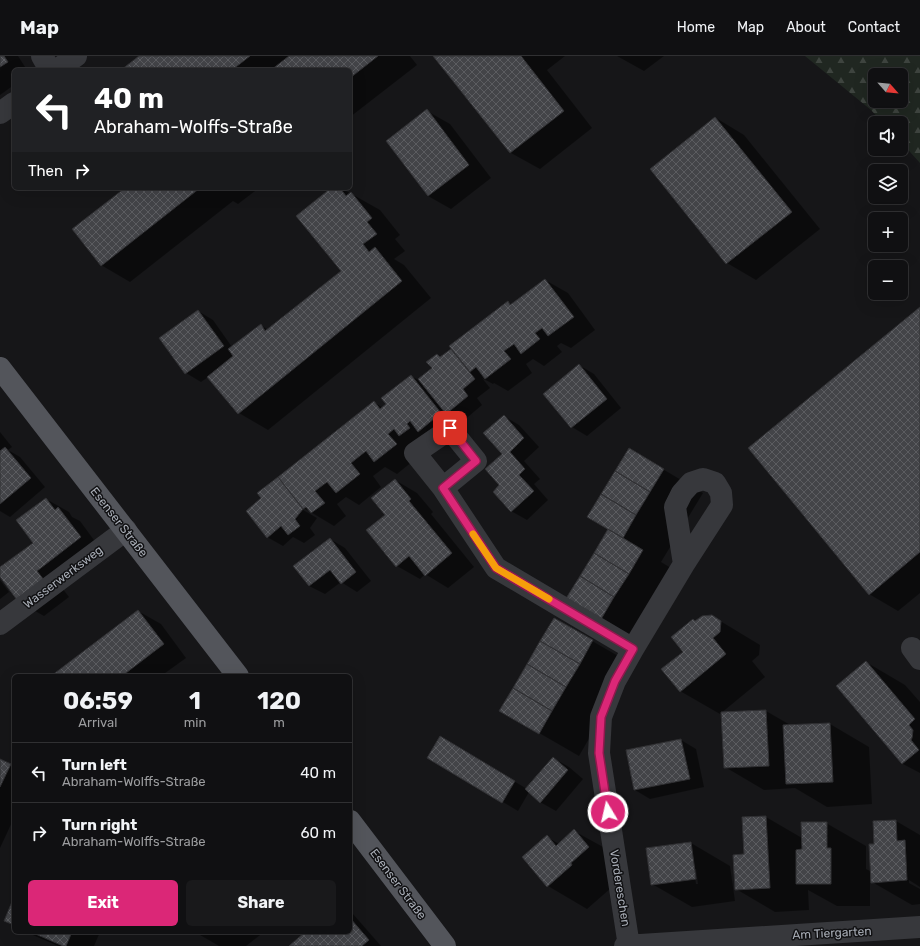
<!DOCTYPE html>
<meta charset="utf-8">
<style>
:root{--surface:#101012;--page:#19191b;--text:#f1f3f6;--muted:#9c9d9f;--line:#303032;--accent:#db2777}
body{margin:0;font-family:Rubik,sans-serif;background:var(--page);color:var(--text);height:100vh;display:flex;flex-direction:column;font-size:15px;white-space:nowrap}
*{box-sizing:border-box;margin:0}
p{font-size:13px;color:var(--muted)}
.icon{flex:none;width:22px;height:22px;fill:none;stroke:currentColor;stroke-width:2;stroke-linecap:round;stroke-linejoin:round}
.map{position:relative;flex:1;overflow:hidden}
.details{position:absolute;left:12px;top:618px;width:340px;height:260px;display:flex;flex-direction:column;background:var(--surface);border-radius:6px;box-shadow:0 4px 16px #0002,0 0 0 1px var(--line)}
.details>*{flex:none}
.hud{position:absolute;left:12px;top:12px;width:340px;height:122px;border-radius:6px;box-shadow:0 4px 16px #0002,0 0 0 1px var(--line);background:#202124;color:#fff;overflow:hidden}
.needle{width:26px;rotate:117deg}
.buttons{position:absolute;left:868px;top:12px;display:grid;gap:8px}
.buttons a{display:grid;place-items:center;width:40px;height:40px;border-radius:6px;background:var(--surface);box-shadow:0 4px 16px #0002,0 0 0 1px var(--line);font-size:20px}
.pin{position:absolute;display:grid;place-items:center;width:34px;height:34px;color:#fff;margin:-17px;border-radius:8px;box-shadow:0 2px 6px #0006}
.me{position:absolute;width:44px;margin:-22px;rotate:351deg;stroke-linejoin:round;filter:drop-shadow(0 0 3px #0008)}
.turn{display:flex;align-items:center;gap:14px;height:84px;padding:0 16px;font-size:18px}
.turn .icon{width:52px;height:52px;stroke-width:2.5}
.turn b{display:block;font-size:28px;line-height:34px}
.then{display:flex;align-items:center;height:38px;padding:0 16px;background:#0003;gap:8px;font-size:15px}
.eta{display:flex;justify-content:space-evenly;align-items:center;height:68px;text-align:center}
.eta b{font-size:24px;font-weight:700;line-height:28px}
.button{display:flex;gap:8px;margin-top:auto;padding:8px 16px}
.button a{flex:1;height:46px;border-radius:6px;background:var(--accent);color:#fff;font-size:16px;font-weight:700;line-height:46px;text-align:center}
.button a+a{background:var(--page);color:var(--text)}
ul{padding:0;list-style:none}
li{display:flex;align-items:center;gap:12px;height:60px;padding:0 16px;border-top:1px solid var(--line)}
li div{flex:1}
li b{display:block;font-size:15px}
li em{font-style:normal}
header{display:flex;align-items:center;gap:24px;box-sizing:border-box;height:56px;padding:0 20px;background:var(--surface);border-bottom:1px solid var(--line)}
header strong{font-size:19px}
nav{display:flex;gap:22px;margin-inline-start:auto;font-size:14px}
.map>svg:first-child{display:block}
.forest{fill:url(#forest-firs);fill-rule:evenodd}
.shadow{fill:#0007;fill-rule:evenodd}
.building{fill:url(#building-cross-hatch);stroke:#303033}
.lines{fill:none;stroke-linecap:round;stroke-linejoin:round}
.minor{stroke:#37383c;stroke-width:22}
.major{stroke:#53555b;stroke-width:22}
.route-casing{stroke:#8e194d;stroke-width:10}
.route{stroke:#db2777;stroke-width:7}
.slow{stroke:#f59e0b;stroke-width:7}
.labels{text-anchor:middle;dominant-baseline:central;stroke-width:3;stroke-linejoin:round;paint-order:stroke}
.street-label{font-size:12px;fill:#a9aeb7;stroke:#111113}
</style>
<header>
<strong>Map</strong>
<nav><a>Home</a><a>Map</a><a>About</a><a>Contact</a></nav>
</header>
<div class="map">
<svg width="920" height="890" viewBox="0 0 920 890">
<defs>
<pattern id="forest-firs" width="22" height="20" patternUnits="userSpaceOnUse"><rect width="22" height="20" fill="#202721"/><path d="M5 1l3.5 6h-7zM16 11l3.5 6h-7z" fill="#3e443f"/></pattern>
<pattern id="building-cross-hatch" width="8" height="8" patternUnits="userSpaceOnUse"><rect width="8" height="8" fill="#434448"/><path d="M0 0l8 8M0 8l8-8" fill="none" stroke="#5b5c60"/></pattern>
</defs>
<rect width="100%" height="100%" fill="#161618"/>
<path class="forest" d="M805,0H920V107L901,86V67H883L871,54ZM875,19H901V45H875Z"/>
<path class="shadow" d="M0,0H18L27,14H14V29L0,39Z
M141,0H410L417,9L350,61V14H123Z
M434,0H565L547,14L592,72L540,113L511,97Z
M617,0H664L644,15Z
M427,55L450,68L491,122L451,153L428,140Z
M716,62L744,79L820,173L756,224L727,207L652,113Z
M126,132H259L238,148L233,145L130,226L101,209Z
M332,132H341L380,154L400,179L395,183L405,195L394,203L404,209L431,242L268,374L239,357L208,321L201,326L186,317L198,255L213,264L232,291L261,269L268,274L342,215Z
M545,224L568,237L595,274L571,292L561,287L557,290L562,296L544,310L533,303L526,308L532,317L508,335L494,327L493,328L482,322L490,332L477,342L482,349L462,366L457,363L463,371L441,388L418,401L397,418L385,411L373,420L381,431L359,449L346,441L337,448L346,460L334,470L299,449L298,451L317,462L310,472L315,479L304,487L293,481L283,490L267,481L374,346L383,352L411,320L419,324L433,312L437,299L442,301L451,294L455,296L508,247L512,249Z
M920,252V537L898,555L869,538Z
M579,309L594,318L621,352L587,380L572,371L545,338Z
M504,360L519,369L539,391L524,405L540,423L534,428L548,444L527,464L511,455L501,429L503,398Z
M0,376L12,391L8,394L20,401L45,431L10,461L0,455Z
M629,393L703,437L661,506L681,518L640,586L601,564L609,473Z
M395,424L417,437L433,456L431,458L474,511L448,532L425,518L420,523L397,510L368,475L386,459Z
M46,443L69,456L72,461L80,465L102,495L59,528L69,541L44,560L21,547L0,519V513L34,487Z
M330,483L345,492L371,525L357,536L341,526L325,538L309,530Z
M0,524L9,536L0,543Z
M138,555L161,568L186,602L161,620H53Z
M712,560L760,589L759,599L752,605L765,621L720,658L680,635L685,596L697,566Z
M554,563L632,608L579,700L501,655Z
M866,606L905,629L920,646V717L903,708L838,631Z
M766,655L792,670L830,668L869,691L872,748L827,751L795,732L764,734L725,711L722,657Z
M681,684L696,693L704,731L650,743L635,734Z
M456,690L527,733L553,702L569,711L583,723L556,755L540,746L529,736L518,755L503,746Z
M0,704L14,711V762L0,792Z
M766,761L802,782L826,767L866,790V813L870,815V850H837L808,834L809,854L775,856L736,833L745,799L743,762Z
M896,765L920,779V831L909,824V827L920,833V848L912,849L872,826L875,789Z
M574,775L614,797L611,832L587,853L548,830L523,801L547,781L559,788Z
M691,787L730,810L735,845L692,851L652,828ZM694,813H696L698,828H696Z
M350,856L353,858L381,890H290L307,876H350Z
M26,876H100L94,890H58Z
M195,876H264L246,890H219Z"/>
<path class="building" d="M0,0H4L8,6L0,11Z
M139,0H250L232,14H121Z
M289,0H378L350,22V14H271Z
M433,0H521L564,55L510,97Z
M427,53L469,109L428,140L386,85Z
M715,61L792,156L726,208L650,113Z
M125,132H200L101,210L72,173Z
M331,132H340L346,140L351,136L372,162L367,166L377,178L363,188L369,196L375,191L402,225L238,358L207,321L233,300L228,293L261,268L265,275L341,215L296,160Z
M545,223L574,261L548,280L542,272L535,277L540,283L521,298L514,288L504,295L511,303L485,323L476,311L470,316L449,290L508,245L510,249Z
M920,251V496L869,539L748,392Z
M198,254L224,290L185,318L159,282Z
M451,293L475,323L463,333L468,340L446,358L418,323L432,312L426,306L437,298L440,301Z
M579,308L607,343L571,372L543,338Z
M411,319L441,357L418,376L410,365L407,368L410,372L399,380L394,373L388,378L397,388L374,406L366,395L351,407L360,418L336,437L327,426L315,435L325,447L311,457L306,451L303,453L278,421L374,345L380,353L386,348L381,342Z
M504,359L524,382L510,396L525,413L519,419L534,435L511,456L493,436L499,429L485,413L502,398L483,377Z
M5,391L31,422L0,448V395Z
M629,392L664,413L650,436L615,415Z
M615,415L650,436L636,459L601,438Z
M278,421L303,453L295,463L300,470L288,479L281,470L267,482L246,455L261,442L257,437Z
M395,423L411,443L409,445L452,497L425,520L409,500L396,511L366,474L385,459L371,442Z
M601,438L636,459L623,482L587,461Z
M46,442L55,454L58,451L81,481L37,515L47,528L20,548L0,521V511L33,487L16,464Z
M608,473L643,494L629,518L594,497Z
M330,482L356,516L341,528L330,514L309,530L293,510Z
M594,497L629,518L614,541L580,520Z
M580,520L614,541L600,565L565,544Z
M138,554L164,588L156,594L122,620H51Z
M712,559L721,565L720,576L713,582L726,598L680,636L661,613L683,596L671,581L693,563L695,565L702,560Z
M554,562L593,584L580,608L540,585Z
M540,585L580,608L566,631L527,608Z
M866,605L915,663L909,669L913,674L912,682L911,684L919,694L902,708L836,630Z
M527,608L566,631L552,655L513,632Z
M513,632L552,655L539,678L499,655Z
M766,654L769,710L724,712L721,656Z
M830,667L833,726L786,728L783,669Z
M440,680L515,725L502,747L427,702Z
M681,683L690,723L634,734L626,694Z
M553,701L568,714L540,747L525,733Z
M0,703L11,708L0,731Z
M766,760L770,832L735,834L733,799L744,798L742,761Z
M896,764L897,785L905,784L907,824L871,827L869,788H874L873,765Z
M801,766H827V792H831V828H796V794L802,793Z
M574,773L589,791L571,807L572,809L547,831L522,801L547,779L556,790Z
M691,786L696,823L651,829L646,792Z
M14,841V869L4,865Z
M350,862L369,884L362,890H289L305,876H350Z
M31,876H72L66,890H63Z"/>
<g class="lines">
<path class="minor" d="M42,0L50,14
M57,14L76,0
M0,57L14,47
M443,432L476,405L450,373L415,397L443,432L496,512L633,593
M0,568L126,474
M912,592L920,603
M625,890L920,871
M629,890L599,697L601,661L615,625L633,593L684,508L722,449L721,437L715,427L703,423L691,427L682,437L675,451L684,508"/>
<path class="major" d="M0,312L238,620
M350,765L445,890"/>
</g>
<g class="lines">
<g class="route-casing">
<path id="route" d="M450,372L476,405L443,432L496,512L633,593L615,625L601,661L599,697L608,756"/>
</g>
<use href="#route" class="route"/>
<path class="slow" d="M473,478L496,512L549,543"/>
</g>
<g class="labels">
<g class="street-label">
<text transform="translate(119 466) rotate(52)">Esenser Straße</text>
<text transform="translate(63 521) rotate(-37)">Wasserwerksweg</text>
<text transform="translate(398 828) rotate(53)">Esenser Straße</text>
<text transform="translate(620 832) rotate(81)">Vordereschen</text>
<text transform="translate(832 877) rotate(-3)">Am Tiergarten</text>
</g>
</g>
</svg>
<div class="buttons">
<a><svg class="needle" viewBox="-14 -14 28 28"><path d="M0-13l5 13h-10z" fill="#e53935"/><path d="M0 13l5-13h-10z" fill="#9c9d9f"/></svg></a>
<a><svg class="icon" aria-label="sound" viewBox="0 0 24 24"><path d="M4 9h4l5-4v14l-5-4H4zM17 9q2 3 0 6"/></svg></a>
<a><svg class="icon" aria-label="layers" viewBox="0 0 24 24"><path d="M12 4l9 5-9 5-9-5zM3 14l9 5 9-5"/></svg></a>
<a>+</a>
<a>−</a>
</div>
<div class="pin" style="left:450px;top:372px;background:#d93025"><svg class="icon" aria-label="arrive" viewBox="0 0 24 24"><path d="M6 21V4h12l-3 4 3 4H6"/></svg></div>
<svg class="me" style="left:608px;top:756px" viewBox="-20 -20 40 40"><circle r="17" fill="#db2777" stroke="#fff" stroke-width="3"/><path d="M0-11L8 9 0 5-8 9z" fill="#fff"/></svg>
<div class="hud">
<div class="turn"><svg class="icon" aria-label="left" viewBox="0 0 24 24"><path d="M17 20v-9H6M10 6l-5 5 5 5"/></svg><div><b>40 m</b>Abraham-Wolffs-Straße</div></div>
<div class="then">Then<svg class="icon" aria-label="right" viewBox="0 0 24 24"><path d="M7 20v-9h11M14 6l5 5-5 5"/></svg></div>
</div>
<section class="details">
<div class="eta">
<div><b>06:59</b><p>Arrival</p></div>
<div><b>1</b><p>min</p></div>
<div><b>120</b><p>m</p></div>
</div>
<ul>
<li><svg class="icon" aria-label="left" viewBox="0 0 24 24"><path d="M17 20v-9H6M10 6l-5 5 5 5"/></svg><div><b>Turn left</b><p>Abraham-Wolffs-Straße</p></div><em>40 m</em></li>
<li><svg class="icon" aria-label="right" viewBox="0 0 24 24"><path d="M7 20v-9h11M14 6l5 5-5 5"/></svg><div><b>Turn right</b><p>Abraham-Wolffs-Straße</p></div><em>60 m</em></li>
</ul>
<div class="button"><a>Exit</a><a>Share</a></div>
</section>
</div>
